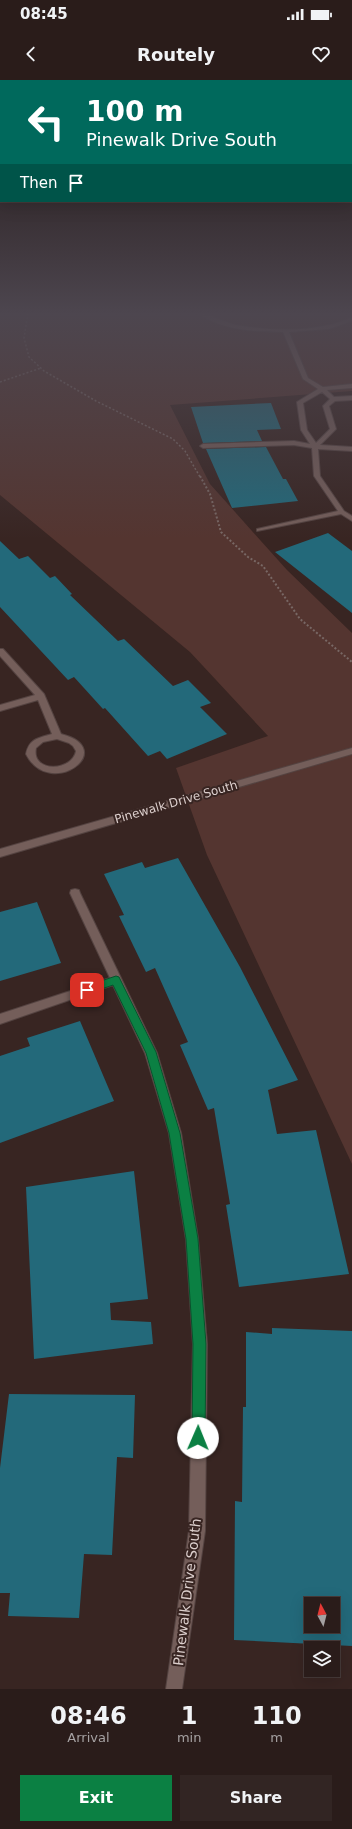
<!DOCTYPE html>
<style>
:root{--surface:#2a1c1a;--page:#322523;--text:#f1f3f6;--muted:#a5a1a2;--line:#463a39;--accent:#0b8043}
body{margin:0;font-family:"DejaVu Sans",sans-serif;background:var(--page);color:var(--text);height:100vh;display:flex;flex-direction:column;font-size:15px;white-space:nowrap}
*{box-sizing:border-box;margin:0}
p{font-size:13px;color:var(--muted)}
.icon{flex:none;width:22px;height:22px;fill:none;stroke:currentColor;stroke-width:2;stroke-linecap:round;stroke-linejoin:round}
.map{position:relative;height:1609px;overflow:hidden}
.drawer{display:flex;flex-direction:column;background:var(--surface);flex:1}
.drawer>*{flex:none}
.banner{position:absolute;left:0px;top:0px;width:352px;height:122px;box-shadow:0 4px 16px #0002,0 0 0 1px var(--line);background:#00695c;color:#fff;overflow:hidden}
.needle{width:26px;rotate:353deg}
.tools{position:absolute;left:304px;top:1517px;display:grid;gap:8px}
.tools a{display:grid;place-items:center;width:36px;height:36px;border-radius:0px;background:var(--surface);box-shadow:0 4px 16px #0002,0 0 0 1px var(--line);font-size:20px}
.pin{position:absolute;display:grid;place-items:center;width:34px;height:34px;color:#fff;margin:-17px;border-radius:8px;box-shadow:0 2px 6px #0006}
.me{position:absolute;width:44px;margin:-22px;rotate:1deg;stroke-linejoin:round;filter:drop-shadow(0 0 3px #0008)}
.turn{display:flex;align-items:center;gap:14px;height:84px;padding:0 20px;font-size:18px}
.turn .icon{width:52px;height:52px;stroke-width:2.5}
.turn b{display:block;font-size:28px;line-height:34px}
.then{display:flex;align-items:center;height:38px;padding:0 20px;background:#0003;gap:8px;font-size:15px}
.eta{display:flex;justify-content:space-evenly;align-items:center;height:68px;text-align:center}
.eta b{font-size:24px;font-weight:700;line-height:28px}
.button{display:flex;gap:8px;margin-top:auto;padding:8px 20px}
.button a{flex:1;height:46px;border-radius:0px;background:var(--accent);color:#fff;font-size:16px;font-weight:700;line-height:46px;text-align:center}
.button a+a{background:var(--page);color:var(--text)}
.status{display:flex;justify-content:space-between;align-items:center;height:28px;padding:0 20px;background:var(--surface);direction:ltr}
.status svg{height:11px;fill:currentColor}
header{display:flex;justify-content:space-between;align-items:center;height:52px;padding:0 20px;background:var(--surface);font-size:18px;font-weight:700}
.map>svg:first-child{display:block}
.green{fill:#543530}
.building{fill:#23697a;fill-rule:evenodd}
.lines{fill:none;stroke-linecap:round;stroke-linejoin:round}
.minor-casing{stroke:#544341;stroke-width:2}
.path-far1{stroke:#786764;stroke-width:1.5;stroke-dasharray:2 2;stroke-linecap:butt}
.path{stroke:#786764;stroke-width:2;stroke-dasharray:2 2;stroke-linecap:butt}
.minor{fill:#745e5a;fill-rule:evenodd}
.route{fill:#0b8043;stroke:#07532c}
.labels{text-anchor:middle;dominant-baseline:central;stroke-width:4;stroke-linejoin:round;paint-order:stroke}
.street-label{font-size:12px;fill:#dccfcd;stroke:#382522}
.near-street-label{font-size:14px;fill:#dccfcd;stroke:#382522}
</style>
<div class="status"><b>08:45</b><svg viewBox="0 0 49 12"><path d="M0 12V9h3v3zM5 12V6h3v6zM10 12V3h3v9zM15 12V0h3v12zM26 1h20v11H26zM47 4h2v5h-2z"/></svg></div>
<header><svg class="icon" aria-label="back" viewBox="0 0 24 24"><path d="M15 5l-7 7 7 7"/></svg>Routely<svg class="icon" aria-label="heart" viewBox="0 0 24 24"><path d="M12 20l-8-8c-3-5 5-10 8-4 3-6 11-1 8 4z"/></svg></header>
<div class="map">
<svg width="352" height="1609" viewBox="0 0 352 1609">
<rect width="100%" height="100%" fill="#382522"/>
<path class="green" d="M0,233H352V311L170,325L210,404L287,490L352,553V1084L207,775L176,688L268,656L190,572L0,415Z"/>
<path class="building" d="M271,323L281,349L257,350L262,361L203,363L191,327Z
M266,367L283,399H286L298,421L232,428L206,369Z
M328,453L352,471V533L275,472Z
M0,461L19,479L28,476L50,498L55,496L72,514L70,515L118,561L124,559L173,606L188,600L211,623L200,627L227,654L167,679L160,671L148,676L105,628L103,629L74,597L68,600L0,527Z
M178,778L240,887L298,1000L268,1010L277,1054L316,1050L349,1194L239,1207L226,1125L230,1124L214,1028L208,1030L180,965L188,962L155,888L146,892L119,836L124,835L104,794L142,782L145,788Z
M37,822L61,883L0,901V832Z
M80,941L114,1021L0,1063V976L30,966L27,958Z
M134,1091L148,1219L110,1223L111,1240L151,1242L153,1264L34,1279L26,1107Z
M272,1248L352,1251V1566L234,1560L235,1421L242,1422L243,1327H246V1252L272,1254ZM311,1524H333V1546H311Z
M9,1314L135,1315L133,1378L117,1377L112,1475L84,1474L79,1538L8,1536L10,1513H0V1388Z"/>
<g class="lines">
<g class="minor-casing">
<path id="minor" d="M198,233C209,233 223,242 236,245C265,250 299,252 328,245C337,244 344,240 352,237V241L329,249L289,252L308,298L323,307L352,304V308L327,310L334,317L352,316V320L335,321L329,326L336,349L320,365L352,367V371L318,369L320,396L344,431L352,436V441L341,434L257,451V449L338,431L314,396L312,368L294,365L203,368L200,366L203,364L294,361L310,364L301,350L297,322L318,309L303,299L283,252C256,252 220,250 198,233ZM322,312L330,319L323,326L330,349L316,363L307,350L303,323Z
M0,569H3L44,614L61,654C120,669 50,721 26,674C29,659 38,658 52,654L38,620L0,631V625L35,615L0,576ZM57,659L69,663L73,666L76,671C72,692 31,693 36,668L43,662Z
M352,668V674L0,777V769Z
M75,809L79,810L80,813L157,973L181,1053L198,1159L207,1264L205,1451L182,1609H166L189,1451L193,1264L186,1159L169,1053L145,973L113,905L0,944V934L110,898L70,813L71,810Z"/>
</g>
<path class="path-far1" d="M28,233L24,258L29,277L44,291L96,321L173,359L185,371L200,397
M0,302L41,288"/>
<path class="path" d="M200,396L210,414L221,452L248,477L263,486L300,539L352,582"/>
<use href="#minor" class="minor"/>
</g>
<linearGradient id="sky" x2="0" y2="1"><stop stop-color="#1f1413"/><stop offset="0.51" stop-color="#4d464f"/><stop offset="1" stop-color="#4d464f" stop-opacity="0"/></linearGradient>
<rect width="352" height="459" fill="url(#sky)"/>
<path class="route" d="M116,896L119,897L156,972L180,1053L198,1159L206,1264L205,1358L203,1363L198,1364L194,1363L192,1358L193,1264L186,1159L169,1053L146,973L113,905L87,914L83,913L82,910L83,907Z"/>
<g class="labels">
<g class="street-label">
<text transform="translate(176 722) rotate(-16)">Pinewalk Drive South</text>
</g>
<g class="near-street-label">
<text transform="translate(187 1512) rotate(-83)">Pinewalk Drive South</text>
</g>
</g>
</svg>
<div class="tools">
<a><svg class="needle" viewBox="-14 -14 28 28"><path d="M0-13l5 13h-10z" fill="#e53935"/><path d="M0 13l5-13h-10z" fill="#a5a1a2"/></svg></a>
<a><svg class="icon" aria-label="layers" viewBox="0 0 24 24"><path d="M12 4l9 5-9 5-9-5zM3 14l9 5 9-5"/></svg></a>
</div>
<div class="pin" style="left:87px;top:910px;background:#d93025"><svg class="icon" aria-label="arrive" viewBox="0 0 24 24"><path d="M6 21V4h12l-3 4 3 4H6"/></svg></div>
<svg class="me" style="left:198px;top:1358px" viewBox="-20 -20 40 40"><circle r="19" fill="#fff"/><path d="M0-13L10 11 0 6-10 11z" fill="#0b8043"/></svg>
<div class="banner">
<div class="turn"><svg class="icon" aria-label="left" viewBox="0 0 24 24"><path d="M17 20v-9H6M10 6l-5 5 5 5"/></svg><div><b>100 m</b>Pinewalk Drive South</div></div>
<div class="then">Then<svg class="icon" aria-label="arrive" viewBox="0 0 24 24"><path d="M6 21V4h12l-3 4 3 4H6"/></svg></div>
</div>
</div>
<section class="drawer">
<div class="eta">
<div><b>08:46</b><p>Arrival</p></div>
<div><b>1</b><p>min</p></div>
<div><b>110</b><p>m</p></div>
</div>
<div class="button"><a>Exit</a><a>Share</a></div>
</section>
